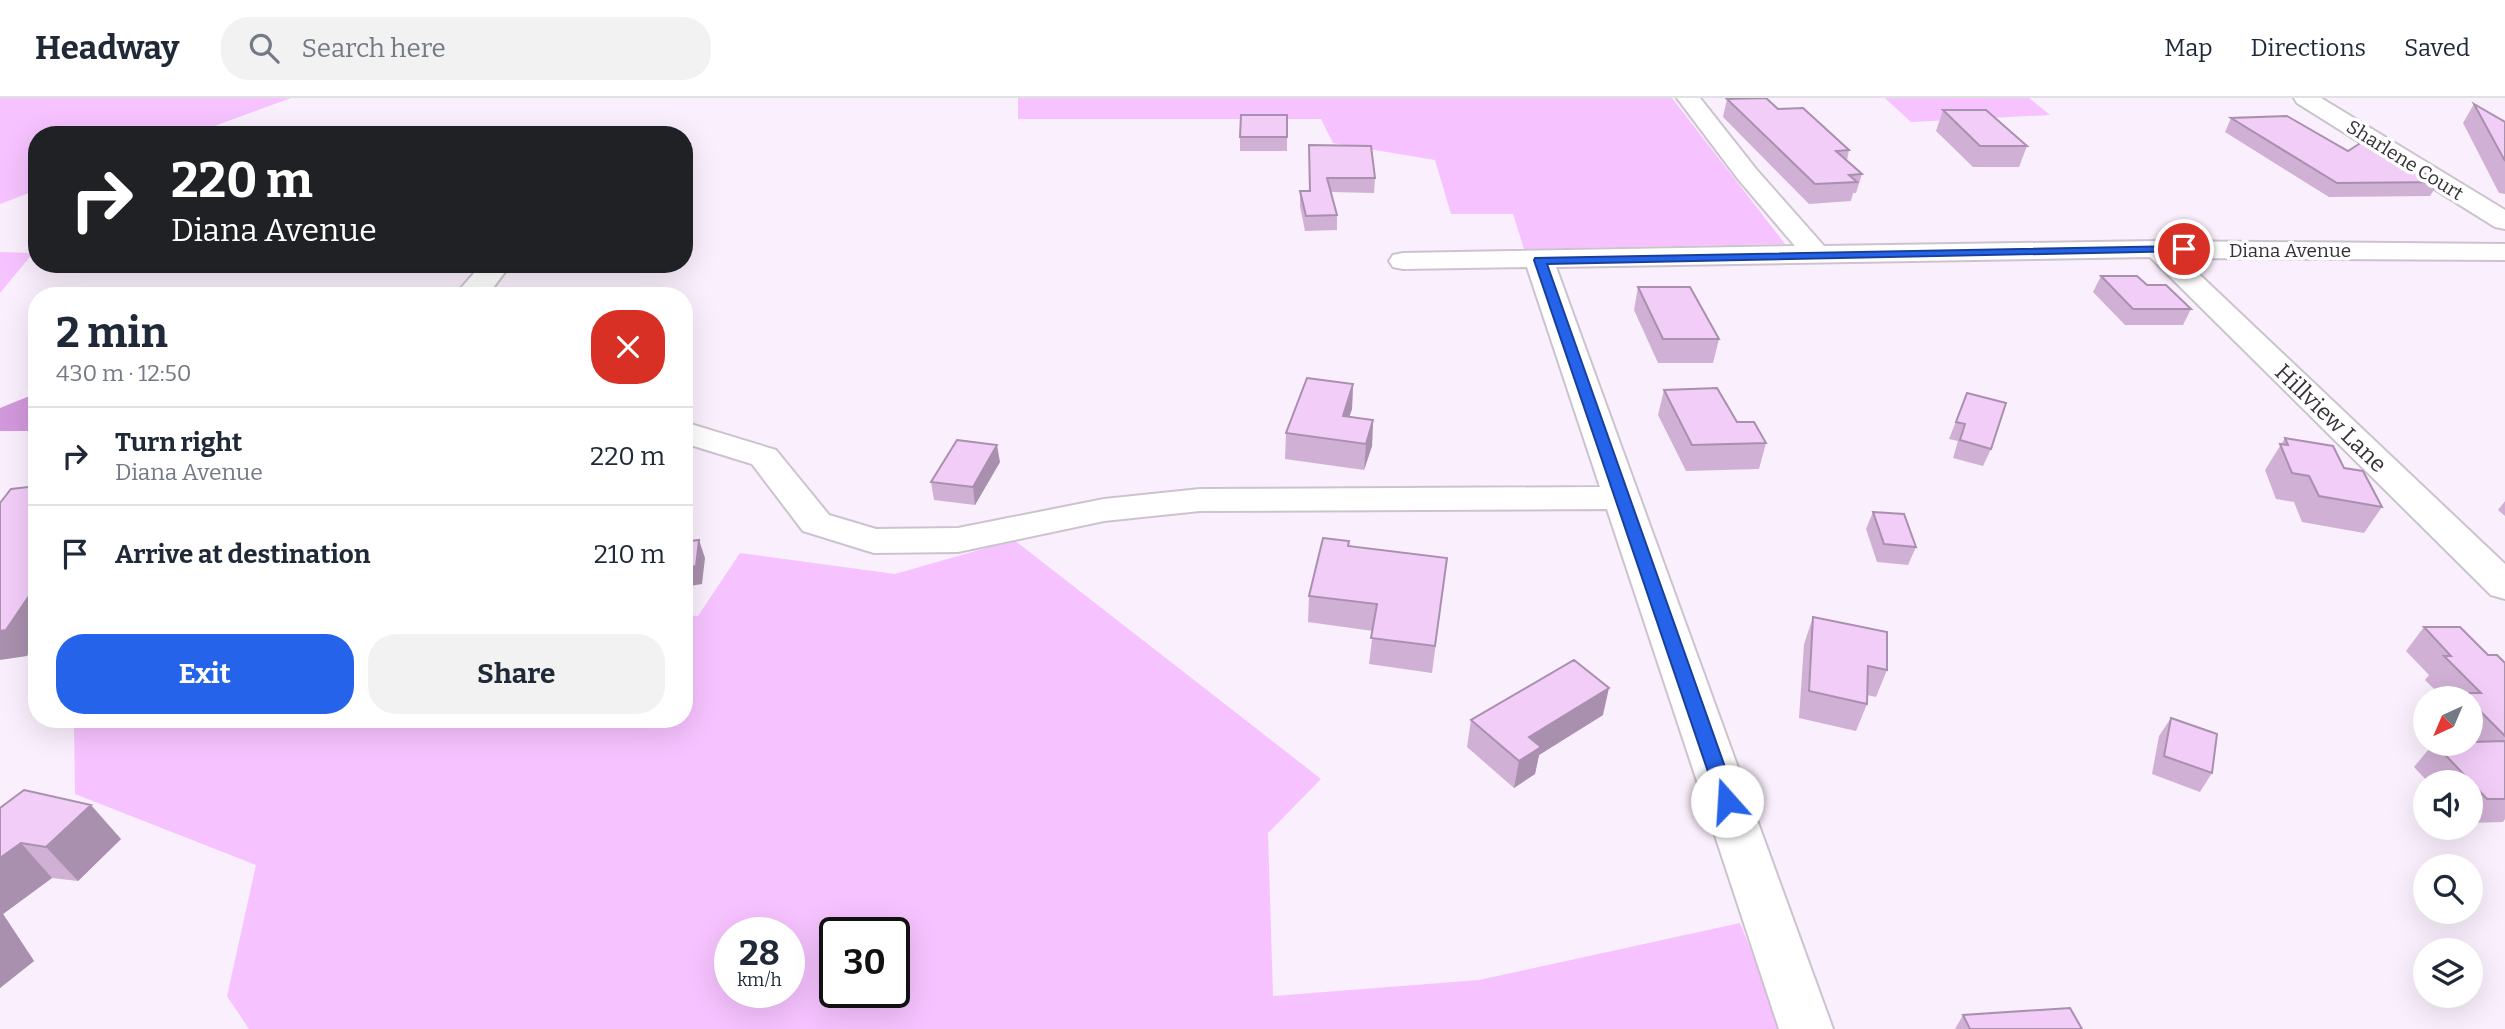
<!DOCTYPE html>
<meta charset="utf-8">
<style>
:root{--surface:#fff;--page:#f2f2f3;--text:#1f2937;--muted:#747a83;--line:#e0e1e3;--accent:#2563eb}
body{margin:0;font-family:Bitter,serif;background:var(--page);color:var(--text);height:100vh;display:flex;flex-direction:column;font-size:26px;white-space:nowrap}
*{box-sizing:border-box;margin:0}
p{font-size:23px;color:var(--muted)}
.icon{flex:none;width:38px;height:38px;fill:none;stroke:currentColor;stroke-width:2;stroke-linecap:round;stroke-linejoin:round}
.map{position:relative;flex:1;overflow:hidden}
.side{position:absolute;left:28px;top:189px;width:665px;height:441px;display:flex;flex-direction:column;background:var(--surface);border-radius:28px;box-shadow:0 7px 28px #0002}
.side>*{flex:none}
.hud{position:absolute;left:28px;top:28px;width:665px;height:147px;border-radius:28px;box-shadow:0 7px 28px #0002;background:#202124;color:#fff;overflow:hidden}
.needle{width:46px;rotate:224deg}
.tools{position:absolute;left:2413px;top:588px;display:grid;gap:14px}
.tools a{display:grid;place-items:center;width:70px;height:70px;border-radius:50%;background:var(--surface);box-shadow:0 7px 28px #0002;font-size:35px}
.speed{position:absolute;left:714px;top:819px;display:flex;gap:14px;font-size:35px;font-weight:700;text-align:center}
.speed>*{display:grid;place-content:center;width:91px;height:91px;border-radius:50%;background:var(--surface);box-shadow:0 7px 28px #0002;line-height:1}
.speed small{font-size:18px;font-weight:400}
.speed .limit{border:4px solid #111;border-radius:10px;background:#fff;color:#111}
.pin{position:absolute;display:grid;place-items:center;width:60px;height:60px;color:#fff;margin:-30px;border:4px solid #fff;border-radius:50%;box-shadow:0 2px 7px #0007}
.me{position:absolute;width:77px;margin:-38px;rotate:341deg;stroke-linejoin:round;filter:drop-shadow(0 0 5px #0008)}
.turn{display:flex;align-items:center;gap:24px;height:147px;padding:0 28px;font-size:32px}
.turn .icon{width:91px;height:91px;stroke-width:2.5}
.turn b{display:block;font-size:49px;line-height:60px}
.round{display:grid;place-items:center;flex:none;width:74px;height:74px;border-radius:28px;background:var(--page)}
.headline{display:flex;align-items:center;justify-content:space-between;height:119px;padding:0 28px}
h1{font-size:42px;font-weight:700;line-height:52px}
.primary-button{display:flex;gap:14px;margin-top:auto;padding:14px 28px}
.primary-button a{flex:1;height:80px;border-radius:28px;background:var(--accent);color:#fff;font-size:28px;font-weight:700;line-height:80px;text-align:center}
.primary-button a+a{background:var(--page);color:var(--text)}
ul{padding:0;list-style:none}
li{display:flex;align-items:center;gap:21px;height:98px;padding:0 28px;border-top:2px solid var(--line)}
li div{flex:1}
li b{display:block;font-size:26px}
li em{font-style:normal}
header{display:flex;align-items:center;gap:42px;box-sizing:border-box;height:98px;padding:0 35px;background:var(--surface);border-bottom:2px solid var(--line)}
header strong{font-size:33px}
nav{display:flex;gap:38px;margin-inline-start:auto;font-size:24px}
.search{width:490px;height:63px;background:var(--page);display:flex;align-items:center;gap:18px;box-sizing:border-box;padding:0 24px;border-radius:28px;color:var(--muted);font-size:26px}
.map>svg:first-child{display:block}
.green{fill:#f6c2ff;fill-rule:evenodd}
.water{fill:#d298dc}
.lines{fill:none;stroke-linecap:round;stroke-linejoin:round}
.minor-casing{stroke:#cdc3cf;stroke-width:4}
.minor{fill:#fff;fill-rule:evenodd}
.wall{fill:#d0b0d5}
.shaded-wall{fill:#a990ae}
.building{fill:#f2cdf8;stroke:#a990ae;stroke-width:2}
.route{fill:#2563eb;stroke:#184099;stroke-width:2}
.labels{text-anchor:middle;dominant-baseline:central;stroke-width:7;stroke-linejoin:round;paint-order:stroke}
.far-street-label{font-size:19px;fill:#363136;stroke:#fff}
.street-label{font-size:23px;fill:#363136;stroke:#fff}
</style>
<header>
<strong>Headway</strong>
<div class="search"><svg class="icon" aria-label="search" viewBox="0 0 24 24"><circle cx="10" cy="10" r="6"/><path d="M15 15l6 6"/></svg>Search here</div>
<nav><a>Map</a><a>Directions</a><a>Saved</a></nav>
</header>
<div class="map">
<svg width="2505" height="931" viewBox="0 0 2505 931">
<rect width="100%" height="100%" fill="#faeffc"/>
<path class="green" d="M0,0H291L190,37H37V92L0,106Z
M1018,0H1672L1785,146L1524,151L1513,116H1451L1435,62L1333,45L1321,21H1018Z
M1885,0H2029L2050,17L1911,24Z
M0,154L33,155L0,195Z
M1014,442L1321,681L1268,735L1273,898L1479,882L1740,825L1782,931H249L227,898L256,767L75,696L74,625L77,621H684V517L698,518L740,455L895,476ZM730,835H789V894H730ZM835,835H894V894H835Z"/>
<path class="water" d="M37,295V333H0V310Z"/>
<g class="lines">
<g class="minor-casing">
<path id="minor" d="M1677,0H1700L1756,71L1824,148L2157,143L2505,146V162L2182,160L2505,466V501L2491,497L2150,159L1556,169L1833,931H1779L1607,411L1200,413L1104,423L958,454L874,455L803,433L752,366L684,345V324L776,352L829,417L876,431L958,430L1104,401L1200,391L1600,389L1527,169L1403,171L1393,169L1389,163L1393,157L1403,155L1795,148L1738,81Z
M2294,0H2321L2505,112V131L2495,129L2297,5Z
M482,166H511L487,198H454Z"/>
</g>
<use href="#minor" class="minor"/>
</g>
<path class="wall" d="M1727,1L1778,11L1849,52L1847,62L1862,76L1856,95H1853L1851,103L1809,106L1723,19Z
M2474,6L2505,24V96L2499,95L2463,25Z
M1943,12L2027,48L2019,69H1973L1936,33Z
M2231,20L2348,53L2439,84L2430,98L2329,99L2225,34Z
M1240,39H1287V53H1240Z
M1309,47L1375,80L1374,95L1331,94L1337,117V132L1305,133L1300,108V93H1309Z
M2101,178L2191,211L2183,227H2125L2093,194Z
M1638,189L1719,241L1713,265H1658L1634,212Z
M1353,286L1352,311L1349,319L1373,322L1372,348L1364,372L1285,361L1286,335Z
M1664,292L1737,324L1766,345L1759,371L1686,373L1658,317Z
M1967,295L1991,351L1983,368L1953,360L1958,343L1949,341Z
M2285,340L2344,370L2382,409L2364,435L2302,424L2294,404L2276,401L2265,372Z
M1000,364L975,407L934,402L931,384Z
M2505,403V418L2498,412Z
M1873,414L1916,449L1908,467L1877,464L1866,431Z
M1349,448L1447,460L1432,575L1369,566L1373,533L1308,524L1309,498Z
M1813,519L1887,572L1876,599L1867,597V606L1856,633L1799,620L1804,546Z
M2424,529L2505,565V721L2503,724L2471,725V684H2428L2414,669L2433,646H2471V600H2443L2425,582L2429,577L2406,553Z
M1603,617L1539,657L1535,676L1514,690L1467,649L1471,622Z
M2171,620L2212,675L2200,694L2152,676L2159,638Z
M0,710L121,741L78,783L52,780L3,816L34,863L0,890Z
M1963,917L2082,931H1955Z"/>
<path class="shaded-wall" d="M1353,286L1352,311L1341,343L1343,318Z
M1373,322L1372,348L1364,372L1366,346Z
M997,347L1000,364L975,407L973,389Z
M699,442L705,460L702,486L684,489V470Z
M37,486V544L27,558L0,562V533Z
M1609,590L1603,617L1539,657L1535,676L1514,690L1519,663L1529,639Z
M91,707L121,741L78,783L46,749Z
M21,745L52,780L3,816L34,863L0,890V760Z"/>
<path class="building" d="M1766,0L1778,11L1803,10L1849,52L1836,53L1862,76L1849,77L1857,84L1815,86L1727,1Z
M2474,6L2505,24V63Z
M1943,12H1986L2027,48H1980Z
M1241,17H1287V39H1240Z
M2287,18L2348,53L2362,44L2385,51L2439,84L2337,85L2231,20Z
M651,35L681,36L649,37Z
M1309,47L1371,48L1375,80H1327L1337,117L1306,118L1300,93H1310Z
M2101,178H2137L2147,187H2166L2191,211H2133Z
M1638,189H1690L1719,241H1663Z
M1307,280L1353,286L1343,318L1373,322L1366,346L1286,335Z
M1717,290L1737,324H1754L1766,345L1692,347L1664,292Z
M1967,295L2006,305L1991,351L1960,342L1965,326L1956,324Z
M2285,340L2333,348L2344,370L2363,373L2382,409L2319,398L2309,378L2292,375L2280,346L2288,347Z
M957,342L997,347L973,389L931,384Z
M37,388V410L32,416L37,415V486L6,532L0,533V405L11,391Z
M1873,414L1904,416L1916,449L1884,446Z
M1323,440L1349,443L1348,448L1447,460L1435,548L1371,540L1377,506L1309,498Z
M699,442L696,468L684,470V444Z
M1813,519L1887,534V572L1868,568L1867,606L1809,593Z
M2424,529H2460L2488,557H2497L2505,565V638L2471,604V600H2467L2462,595H2481L2444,558H2451Z
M1574,562L1609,590L1529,639L1541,649L1519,663L1471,622Z
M2171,620L2217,636L2212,675L2164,658Z
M2505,643V701H2487L2435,646H2471V644Z
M24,692L91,707L46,749L21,745L0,760V710Z
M2070,910L2082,931H1970L1963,917Z"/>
<path class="route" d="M2184,148L2190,151L2188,153L1547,166L1737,703L1734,709L1727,711L1720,709L1534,162L1535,160Z"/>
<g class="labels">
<g class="far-street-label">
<text transform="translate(2405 62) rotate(32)">Sharlene Court</text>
<text x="2290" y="152">Diana Avenue</text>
</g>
<g class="street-label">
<text transform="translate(2331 320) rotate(44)">Hillview Lane</text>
</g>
</g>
</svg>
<div class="tools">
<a><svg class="needle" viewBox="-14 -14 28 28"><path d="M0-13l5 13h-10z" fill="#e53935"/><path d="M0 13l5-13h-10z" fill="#747a83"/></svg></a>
<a><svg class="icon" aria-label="sound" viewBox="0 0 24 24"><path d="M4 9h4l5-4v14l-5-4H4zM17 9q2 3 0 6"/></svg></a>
<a><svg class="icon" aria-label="search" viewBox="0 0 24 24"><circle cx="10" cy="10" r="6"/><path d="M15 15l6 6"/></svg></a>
<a><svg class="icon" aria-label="layers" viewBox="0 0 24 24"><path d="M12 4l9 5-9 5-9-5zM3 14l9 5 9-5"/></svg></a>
</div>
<div class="speed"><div>28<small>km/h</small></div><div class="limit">30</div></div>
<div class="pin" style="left:2184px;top:151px;background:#d93025"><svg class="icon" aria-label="arrive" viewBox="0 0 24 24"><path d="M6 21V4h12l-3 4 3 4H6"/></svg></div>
<svg class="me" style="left:1727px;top:703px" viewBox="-20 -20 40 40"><circle r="19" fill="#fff"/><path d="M0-13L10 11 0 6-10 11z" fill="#2563eb"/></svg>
<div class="hud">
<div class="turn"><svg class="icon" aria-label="right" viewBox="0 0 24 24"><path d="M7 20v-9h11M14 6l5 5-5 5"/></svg><div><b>220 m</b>Diana Avenue</div></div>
</div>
<section class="side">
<div class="headline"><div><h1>2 min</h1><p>430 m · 12:50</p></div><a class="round" style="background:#d93025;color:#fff"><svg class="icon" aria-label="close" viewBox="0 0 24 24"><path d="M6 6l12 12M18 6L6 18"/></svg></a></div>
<ul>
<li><svg class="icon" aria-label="right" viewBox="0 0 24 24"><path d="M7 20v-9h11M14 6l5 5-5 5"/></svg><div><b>Turn right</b><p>Diana Avenue</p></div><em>220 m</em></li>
<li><svg class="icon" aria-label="arrive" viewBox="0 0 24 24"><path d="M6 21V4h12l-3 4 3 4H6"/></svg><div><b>Arrive at destination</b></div><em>210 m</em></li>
</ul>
<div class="primary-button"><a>Exit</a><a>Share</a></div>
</section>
</div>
